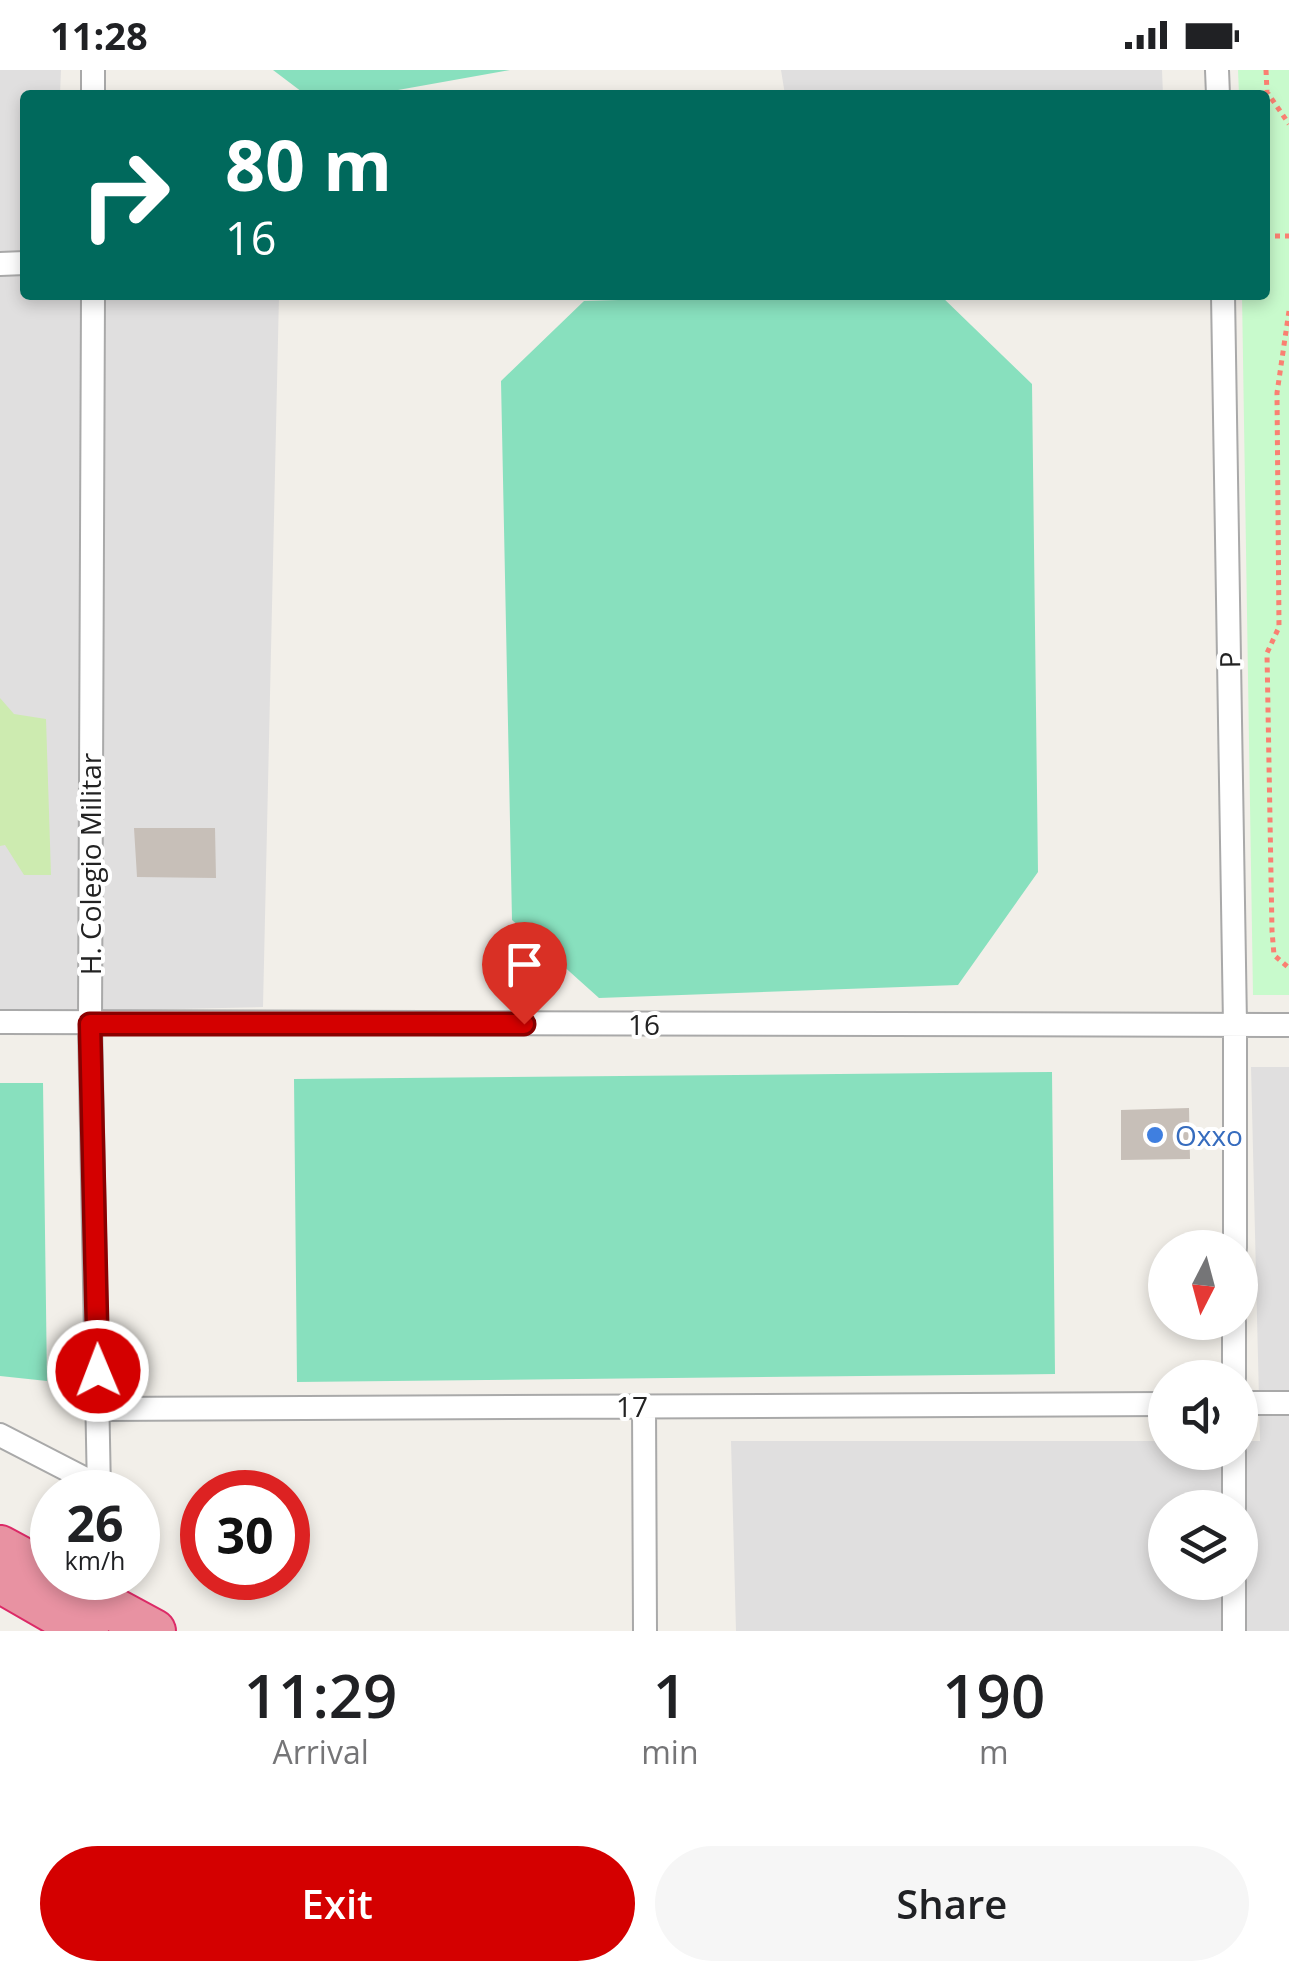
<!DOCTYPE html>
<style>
:root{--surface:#fff;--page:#f6f6f6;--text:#202124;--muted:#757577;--accent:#d40000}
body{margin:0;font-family:"Open Sans",sans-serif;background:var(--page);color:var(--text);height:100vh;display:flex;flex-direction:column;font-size:38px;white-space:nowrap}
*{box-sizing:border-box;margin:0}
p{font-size:32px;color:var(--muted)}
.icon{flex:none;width:55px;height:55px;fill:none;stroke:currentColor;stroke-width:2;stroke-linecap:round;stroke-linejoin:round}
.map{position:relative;height:1561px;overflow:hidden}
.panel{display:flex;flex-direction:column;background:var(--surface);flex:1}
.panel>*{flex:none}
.hud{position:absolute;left:20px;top:20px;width:1250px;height:210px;border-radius:10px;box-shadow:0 5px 15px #0003;background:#00695c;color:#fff;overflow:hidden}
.needle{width:65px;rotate:186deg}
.buttons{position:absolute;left:1148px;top:1160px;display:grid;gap:20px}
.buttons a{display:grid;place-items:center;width:110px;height:110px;border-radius:50%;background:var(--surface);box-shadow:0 5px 15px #0003;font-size:50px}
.speed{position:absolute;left:30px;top:1400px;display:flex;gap:20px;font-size:50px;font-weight:700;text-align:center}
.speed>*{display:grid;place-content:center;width:130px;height:130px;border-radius:50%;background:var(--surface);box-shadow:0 5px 15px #0003;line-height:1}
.speed small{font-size:25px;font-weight:400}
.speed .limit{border:15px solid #d22;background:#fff;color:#111}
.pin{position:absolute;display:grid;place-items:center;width:85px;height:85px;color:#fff;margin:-102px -42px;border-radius:50% 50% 50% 0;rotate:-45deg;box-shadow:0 0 10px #0007}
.pin .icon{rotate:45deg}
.me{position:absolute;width:110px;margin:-55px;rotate:359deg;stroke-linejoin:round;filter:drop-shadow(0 0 8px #0008)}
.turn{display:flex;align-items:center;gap:35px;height:210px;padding:0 40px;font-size:45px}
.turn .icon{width:130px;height:130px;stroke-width:2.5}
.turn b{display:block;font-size:70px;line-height:85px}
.eta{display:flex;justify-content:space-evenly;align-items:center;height:170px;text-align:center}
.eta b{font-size:60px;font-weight:600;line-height:70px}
.action{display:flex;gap:20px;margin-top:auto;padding:20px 40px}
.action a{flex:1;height:115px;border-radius:60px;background:var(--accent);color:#fff;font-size:40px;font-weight:600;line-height:115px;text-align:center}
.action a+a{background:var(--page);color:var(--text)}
.status{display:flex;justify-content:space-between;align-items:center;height:70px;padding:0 50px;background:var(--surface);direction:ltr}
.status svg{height:28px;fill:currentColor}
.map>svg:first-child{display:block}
.residential{fill:#e0dfdf;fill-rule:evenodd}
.grass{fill:#cdebb0}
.park{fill:#c8facc}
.pitch{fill:#88e0be}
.building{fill:#c7bfb8}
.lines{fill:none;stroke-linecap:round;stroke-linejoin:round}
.street-casing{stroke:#a9a9a9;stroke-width:26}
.highway-casing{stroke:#dc2a67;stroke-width:46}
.path{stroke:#fa8072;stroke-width:5;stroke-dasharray:5 5;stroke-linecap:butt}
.street{stroke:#fff;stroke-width:22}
.highway{stroke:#e892a2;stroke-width:42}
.route-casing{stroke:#8a0000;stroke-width:25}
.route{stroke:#d40000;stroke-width:18}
.shop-dot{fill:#3f7fe0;stroke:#fff;stroke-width:4}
.labels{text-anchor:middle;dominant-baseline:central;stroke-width:8;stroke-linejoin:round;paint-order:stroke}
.street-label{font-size:28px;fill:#222;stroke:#fff}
.shop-label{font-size:28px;fill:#366cbe;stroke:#fff;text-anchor:start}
</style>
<div class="status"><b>11:28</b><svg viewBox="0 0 49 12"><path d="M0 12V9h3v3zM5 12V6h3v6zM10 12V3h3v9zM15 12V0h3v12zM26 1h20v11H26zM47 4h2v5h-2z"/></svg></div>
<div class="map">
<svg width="1289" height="1561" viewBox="0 0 1289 1561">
<rect width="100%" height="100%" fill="#f2efe9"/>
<path class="residential" d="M0,0H61L60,25H25V225H279L263,937L0,943Z
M781,0H1162L1163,25H785Z
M1251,997H1289V1561H736L731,1371H1165V1382H1240V1371H1260ZM1165,1438H1240V1512H1165Z"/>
<path class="grass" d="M0,628L14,644L46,649L51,805H24L5,775L0,776Z"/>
<path class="park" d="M1238,0H1289V925H1253L1242,225H1265V25H1239Z"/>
<path class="pitch" d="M273,0H510L370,25H306Z
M791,225H940L1032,314L1038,802L958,915L599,928L512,850L501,311L584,231Z
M1052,1002L1055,1304L297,1312L294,1009Z
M0,1013H43L47,1311L0,1306Z"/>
<path class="building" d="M134,758H215L216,808L137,807Z
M1189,1038L1190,1089L1121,1090V1040Z"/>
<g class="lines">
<g class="street-casing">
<path id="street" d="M1217,0L1218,25
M93,25V0
M0,194L25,193
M93,225L90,953L99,1422
M1223,225L1235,954V1178
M0,952L1289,955
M1234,1308V1252
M1240,1333H1289
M644,1336L645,1561
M99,1339L1165,1334
M0,1365L99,1416
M1234,1438V1382
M1234,1561V1512"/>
</g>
<g class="highway-casing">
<path id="highway" d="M0,1477L52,1505
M56,1508L154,1561
M0,1511L87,1561"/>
</g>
<path class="path" d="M1266,0L1267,22L1289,54
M1265,166H1289
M1289,241L1277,323L1279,557L1267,583L1272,861L1274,885L1289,898"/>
<use href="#street" class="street"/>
<use href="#highway" class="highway"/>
</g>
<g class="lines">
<g class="route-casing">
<path id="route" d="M98,1301L90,954H524"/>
</g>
<use href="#route" class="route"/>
</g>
<circle class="shop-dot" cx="1155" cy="1065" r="10"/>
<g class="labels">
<g class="street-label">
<text transform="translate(1229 590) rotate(-91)">P</text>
<text transform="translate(90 794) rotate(-90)">H. Colegio Militar</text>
<text x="644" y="954">16</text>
<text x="632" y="1336">17</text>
</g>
<g class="shop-label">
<text x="1175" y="1065">Oxxo</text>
</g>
</g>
</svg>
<div class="buttons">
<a><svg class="needle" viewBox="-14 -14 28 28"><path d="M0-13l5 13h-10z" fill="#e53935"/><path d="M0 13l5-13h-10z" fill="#757577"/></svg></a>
<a><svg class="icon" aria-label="sound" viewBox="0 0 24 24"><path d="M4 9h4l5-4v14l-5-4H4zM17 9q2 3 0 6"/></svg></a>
<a><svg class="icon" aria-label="layers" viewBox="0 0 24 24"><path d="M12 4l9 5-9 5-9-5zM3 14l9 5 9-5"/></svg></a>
</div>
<div class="speed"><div>26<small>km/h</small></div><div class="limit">30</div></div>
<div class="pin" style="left:524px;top:954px;background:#d93025"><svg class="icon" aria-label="arrive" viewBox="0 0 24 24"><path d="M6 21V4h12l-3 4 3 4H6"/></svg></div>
<svg class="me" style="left:98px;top:1301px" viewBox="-20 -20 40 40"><circle r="17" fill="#d40000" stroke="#fff" stroke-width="3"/><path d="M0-11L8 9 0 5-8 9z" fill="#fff"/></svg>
<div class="hud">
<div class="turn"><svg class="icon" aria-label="right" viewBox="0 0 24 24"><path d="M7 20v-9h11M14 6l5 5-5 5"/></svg><div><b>80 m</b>16</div></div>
</div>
</div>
<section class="panel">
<div class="eta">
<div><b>11:29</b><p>Arrival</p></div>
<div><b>1</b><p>min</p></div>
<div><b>190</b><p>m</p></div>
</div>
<div class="action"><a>Exit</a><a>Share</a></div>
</section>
